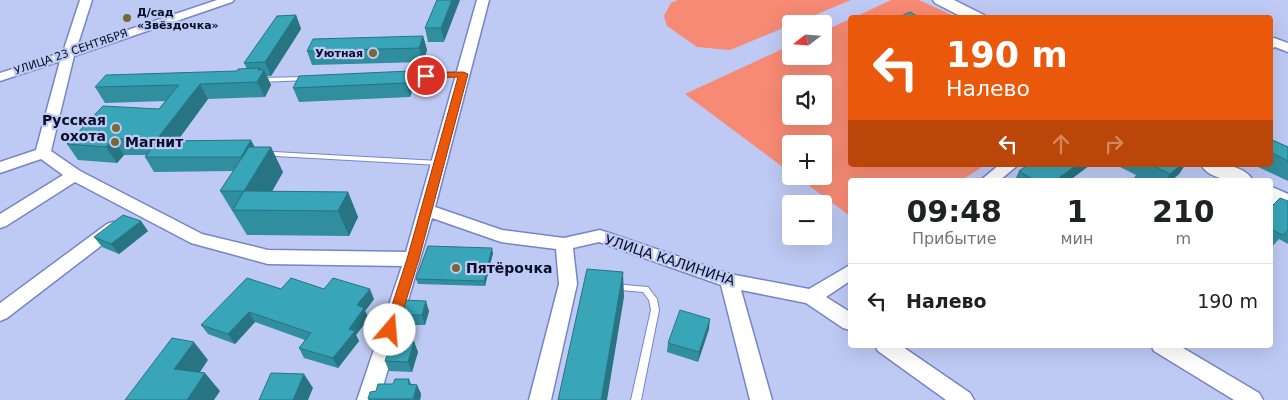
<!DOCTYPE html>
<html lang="ru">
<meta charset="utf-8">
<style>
:root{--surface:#fff;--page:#f6f6f6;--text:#202124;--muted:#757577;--line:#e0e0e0}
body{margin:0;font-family:"DejaVu Sans",sans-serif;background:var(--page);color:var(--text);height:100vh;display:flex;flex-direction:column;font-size:19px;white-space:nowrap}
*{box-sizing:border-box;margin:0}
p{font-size:16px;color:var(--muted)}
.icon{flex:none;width:28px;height:28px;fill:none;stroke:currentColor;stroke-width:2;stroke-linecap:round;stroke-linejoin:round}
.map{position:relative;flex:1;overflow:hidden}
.details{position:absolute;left:848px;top:178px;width:425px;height:170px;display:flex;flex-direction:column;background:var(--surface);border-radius:5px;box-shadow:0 5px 20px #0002}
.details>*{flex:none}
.banner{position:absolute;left:848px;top:15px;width:425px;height:152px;border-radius:5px;box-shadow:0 5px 20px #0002;background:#ea580c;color:#fff;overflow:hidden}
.needle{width:32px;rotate:253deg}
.buttons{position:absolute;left:782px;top:15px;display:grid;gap:10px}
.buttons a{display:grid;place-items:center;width:50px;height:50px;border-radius:5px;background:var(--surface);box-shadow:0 5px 20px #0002;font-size:25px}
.pin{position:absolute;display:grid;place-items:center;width:42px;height:42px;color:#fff;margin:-21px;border:2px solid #fff;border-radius:50%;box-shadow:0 1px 5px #0007}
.me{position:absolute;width:55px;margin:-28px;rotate:18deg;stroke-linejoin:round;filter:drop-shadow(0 0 4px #0008)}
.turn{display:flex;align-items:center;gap:18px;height:105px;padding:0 15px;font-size:22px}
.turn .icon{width:65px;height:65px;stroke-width:2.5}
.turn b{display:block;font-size:35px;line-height:42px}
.lanes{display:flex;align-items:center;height:48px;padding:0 15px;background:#0003;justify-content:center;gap:25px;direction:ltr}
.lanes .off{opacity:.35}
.eta{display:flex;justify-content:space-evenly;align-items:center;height:85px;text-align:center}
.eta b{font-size:30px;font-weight:800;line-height:35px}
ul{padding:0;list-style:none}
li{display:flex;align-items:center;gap:15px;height:75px;padding:0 15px;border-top:1px solid var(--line)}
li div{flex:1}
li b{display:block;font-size:19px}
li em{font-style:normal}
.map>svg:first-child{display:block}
.green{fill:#f68a74;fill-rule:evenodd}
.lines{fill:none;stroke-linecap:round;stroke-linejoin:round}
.lane-casing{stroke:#7585c6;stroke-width:2}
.street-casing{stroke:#7585c6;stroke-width:3}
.secondary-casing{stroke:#7585c6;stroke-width:3}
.lane{fill:#fff;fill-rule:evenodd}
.street{fill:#fff;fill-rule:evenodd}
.secondary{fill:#fff;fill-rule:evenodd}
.wall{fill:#308e9f}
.shaded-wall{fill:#277482}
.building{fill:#38a5b9;stroke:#277482}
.route{fill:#ea580c;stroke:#983908}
.poi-dot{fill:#786836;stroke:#becaf4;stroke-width:2}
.labels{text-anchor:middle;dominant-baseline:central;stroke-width:4.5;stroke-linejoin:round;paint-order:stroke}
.far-poi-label{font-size:11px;font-weight:bold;fill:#0a0e26;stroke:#becaf4;text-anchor:start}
.far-street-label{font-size:11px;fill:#0a0e26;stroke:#becaf4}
.poi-label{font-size:14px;font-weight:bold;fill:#0a0e26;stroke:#becaf4;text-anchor:start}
.street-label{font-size:14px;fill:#0a0e26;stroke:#becaf4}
</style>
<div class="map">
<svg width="1288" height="400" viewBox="0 0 1288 400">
<rect width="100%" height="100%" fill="#becaf4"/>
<path class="green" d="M678,0H851L730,50L697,47L667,26L664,16L671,3Z
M891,0H919L956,17L853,18Z
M850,19V165H985L962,180H850V216L796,176H824V144H791V173L685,94L791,45V56H824V31ZM791,84H824V116H791Z"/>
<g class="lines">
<g class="lane-casing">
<path id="lane" d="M463,72L465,73V75L403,78L400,76L403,74Z
M306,77L309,79L308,80L260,82L257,80L260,78Z
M274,152L439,161L443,163L439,165L276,156L273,154Z
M613,284L648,287L657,299L659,310L641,400H631L651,310L649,300L643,292L610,289L609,287L610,285Z"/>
</g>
<g class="street-casing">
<path id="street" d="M80,0H92L77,47L217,0H234L232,2L74,56L51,151L80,171L202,234L268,250L406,252L477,0H489L435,207L502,230L564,238L600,230L730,274L809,289L850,265V281L826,297L850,312V330L843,328L806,303L741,290L772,400H750L721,285L599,242L573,248L577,284L551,400H529L559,284L556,249L501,242L432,218L379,400H357L402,266L268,264L191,243L75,182L6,226L0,228V214L63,175L41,159L0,173V162L36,150L60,61L0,81V73L63,52Z
M1274,38L1288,43V52L1275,47L1270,49V39Z
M999,165H1018L1000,180H981Z
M113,222L119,224L121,228L119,232L7,318L0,321V303L107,224Z
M875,345H900L970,393L974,400H946L878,351Z
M1151,345H1178L1259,393L1263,400H1234L1154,351Z"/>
</g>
<g class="secondary-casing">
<path id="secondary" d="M933,0H954L984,15L986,18H964L935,3Z
M1201,165C1219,165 1242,163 1253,180C1235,180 1212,182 1201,165Z
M1270,186L1288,194V211L1270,203Z"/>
</g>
<use href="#lane" class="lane"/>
<use href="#street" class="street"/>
<use href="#secondary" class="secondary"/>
</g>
<path class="wall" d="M437,0L444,42H428L425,28Z
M296,15L301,29L271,76H267L271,85L265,97L208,99L178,140L255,147L283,172L272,191L348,192L358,217L349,236L247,235L220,191L233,171L154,172L145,157L146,155H124L117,163L78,160L67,144L159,109L165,101L105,103L95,87L237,71L247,69L244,63Z
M423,36L427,50L423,62L312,65L307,51Z
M410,71L414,85L410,97L299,102L293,88Z
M1270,139L1288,147V181L1254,165H1270Z
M1028,165H1090L1070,180H1015L1019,171Z
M1116,165H1185L1179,174L1172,180H1137L1134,178L1136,175Z
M1288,201V244L1279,239L1270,249V208Z
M148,231L119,254L102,247L94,237Z
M493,253L485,286L418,284L416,279Z
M281,289H324L374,299L365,311L369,318L356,335L359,341L338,368L304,358L299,348L305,340L255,322L235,344L208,334L201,325Z
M429,311L425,325H403L399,315Z
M709,329L698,362L667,352L668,343Z
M414,342L418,352L412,372L389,371L385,361Z
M409,379L411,384L417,385L421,394L420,400H369L368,399L376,391Z"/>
<path class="shaded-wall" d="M452,0H460L444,42L441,28Z
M296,15L301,29L271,76L265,62Z
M423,36L427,50L423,62L419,48Z
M260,68L262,74L264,70L271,85L265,97L257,82L258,70Z
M410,71L414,85L410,97L406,83Z
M200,84L208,99L167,155L157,139Z
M113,139L124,155L117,163L106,147Z
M251,140L259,155L249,171L241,157Z
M271,147L283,172L261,211L244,191Z
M1077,165H1090L1070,180H1056Z
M1181,165H1185L1179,174L1172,180H1166L1170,174Z
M348,192L358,217L349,236L338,211Z
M141,221L148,231L119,254L111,244Z
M492,248L493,253L485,286L484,281Z
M623,272L624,297L607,400H601Z
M370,289L374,299L365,311L369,318L356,335L359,341L338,368L333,358L349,329L357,305Z
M426,301L429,311L425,325L422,315Z
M249,312L255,322L235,344L228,334Z
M710,319L709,329L698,362L699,352Z
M194,342L208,360L190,387L174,369Z
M414,342L418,352L412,372L408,362Z
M205,373L220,391L214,400H187Z
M304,374L313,388L308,400H293Z
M417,385L421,394L420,400H414Z"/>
<path class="building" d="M437,0H452L441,28H425Z
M910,12L921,18H897Z
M296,15L265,62L244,63L277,16Z
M423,36L419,48L307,51L313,39Z
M260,68L258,70H264L257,82L200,84L157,139H113L106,147L67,144L103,106L159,109L179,85L95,87L106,75L237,71L238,69Z
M410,71L406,83L293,88L299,76Z
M1270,139L1288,147V161L1270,152Z
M251,140L241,157H145L158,141Z
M249,147H271L244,191H220Z
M1028,165H1077L1056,180H1034L1019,171Z
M1152,165H1181L1170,174Z
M244,191L348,192L338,211L233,210Z
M1280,198L1288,201V230L1283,235L1270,229V208Z
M123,215L141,221L111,244L94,237Z
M428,246L492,248L484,281L416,279Z
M587,269L623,272L601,400H558Z
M247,278L281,289L291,278L324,289L333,278L370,289L357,305L364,308L349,329L355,331L333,358L299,348L311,333L249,312L228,334L201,325Z
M403,300L426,301L422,315H399Z
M680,310L710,319L699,352L668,343Z
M172,338L194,342L174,369L205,373L187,400H125Z
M392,341L414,342L408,362L385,361Z
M271,373L304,374L293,400H259Z
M395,379H409L408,384L417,385L413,399H368L370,392L376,391L378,384H393Z"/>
<path class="route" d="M463,72L468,74L419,259L397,330L395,333L390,335L386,333L384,330L407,259L458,77L426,78L421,76L426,73Z"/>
<g class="poi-dot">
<circle cx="127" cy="18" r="5"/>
<circle cx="373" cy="53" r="5"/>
<circle cx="116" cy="128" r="5"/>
<circle cx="115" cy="142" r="5"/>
<circle cx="456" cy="268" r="5"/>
</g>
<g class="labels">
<g class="far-poi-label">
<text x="137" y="12">Д/сад<tspan x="137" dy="13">«Звёздочка»</tspan></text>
<text x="363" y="53" text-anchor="end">Уютная</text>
</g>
<g class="far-street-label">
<text transform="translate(71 52) rotate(-19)">УЛИЦА 23 СЕНТЯБРЯ</text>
</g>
<g class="poi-label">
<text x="106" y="120" text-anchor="end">Русская<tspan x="106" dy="16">охота</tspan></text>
<text x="125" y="142">Магнит</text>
<text x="466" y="268">Пятёрочка</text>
</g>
<g class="street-label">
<text transform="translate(670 260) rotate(18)">УЛИЦА КАЛИНИНА</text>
</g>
</g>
</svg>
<div class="buttons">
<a><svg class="needle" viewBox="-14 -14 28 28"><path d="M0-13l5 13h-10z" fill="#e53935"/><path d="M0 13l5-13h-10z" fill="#757577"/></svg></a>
<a><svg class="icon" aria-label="sound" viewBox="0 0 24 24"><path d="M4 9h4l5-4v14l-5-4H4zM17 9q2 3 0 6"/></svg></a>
<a>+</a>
<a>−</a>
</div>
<div class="pin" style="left:426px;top:76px;background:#d93025"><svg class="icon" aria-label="arrive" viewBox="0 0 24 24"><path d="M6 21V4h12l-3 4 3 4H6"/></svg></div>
<svg class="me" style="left:390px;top:330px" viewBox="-20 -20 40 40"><circle r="19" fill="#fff"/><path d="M0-13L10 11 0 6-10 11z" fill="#ea580c"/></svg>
<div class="banner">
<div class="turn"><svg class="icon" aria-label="left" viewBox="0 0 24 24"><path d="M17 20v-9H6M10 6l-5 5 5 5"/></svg><div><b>190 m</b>Налево</div></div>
<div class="lanes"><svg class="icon" aria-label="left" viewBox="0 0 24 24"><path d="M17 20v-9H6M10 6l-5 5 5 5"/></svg><svg class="icon off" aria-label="ahead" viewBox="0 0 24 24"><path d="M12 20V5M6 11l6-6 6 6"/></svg><svg class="icon off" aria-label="right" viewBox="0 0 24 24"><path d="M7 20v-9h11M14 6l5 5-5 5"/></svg></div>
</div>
<section class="details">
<div class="eta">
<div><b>09:48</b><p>Прибытие</p></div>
<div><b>1</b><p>мин</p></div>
<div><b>210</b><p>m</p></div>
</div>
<ul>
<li><svg class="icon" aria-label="left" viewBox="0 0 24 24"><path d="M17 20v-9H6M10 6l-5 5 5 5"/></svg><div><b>Налево</b></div><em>190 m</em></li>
</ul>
</section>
</div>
